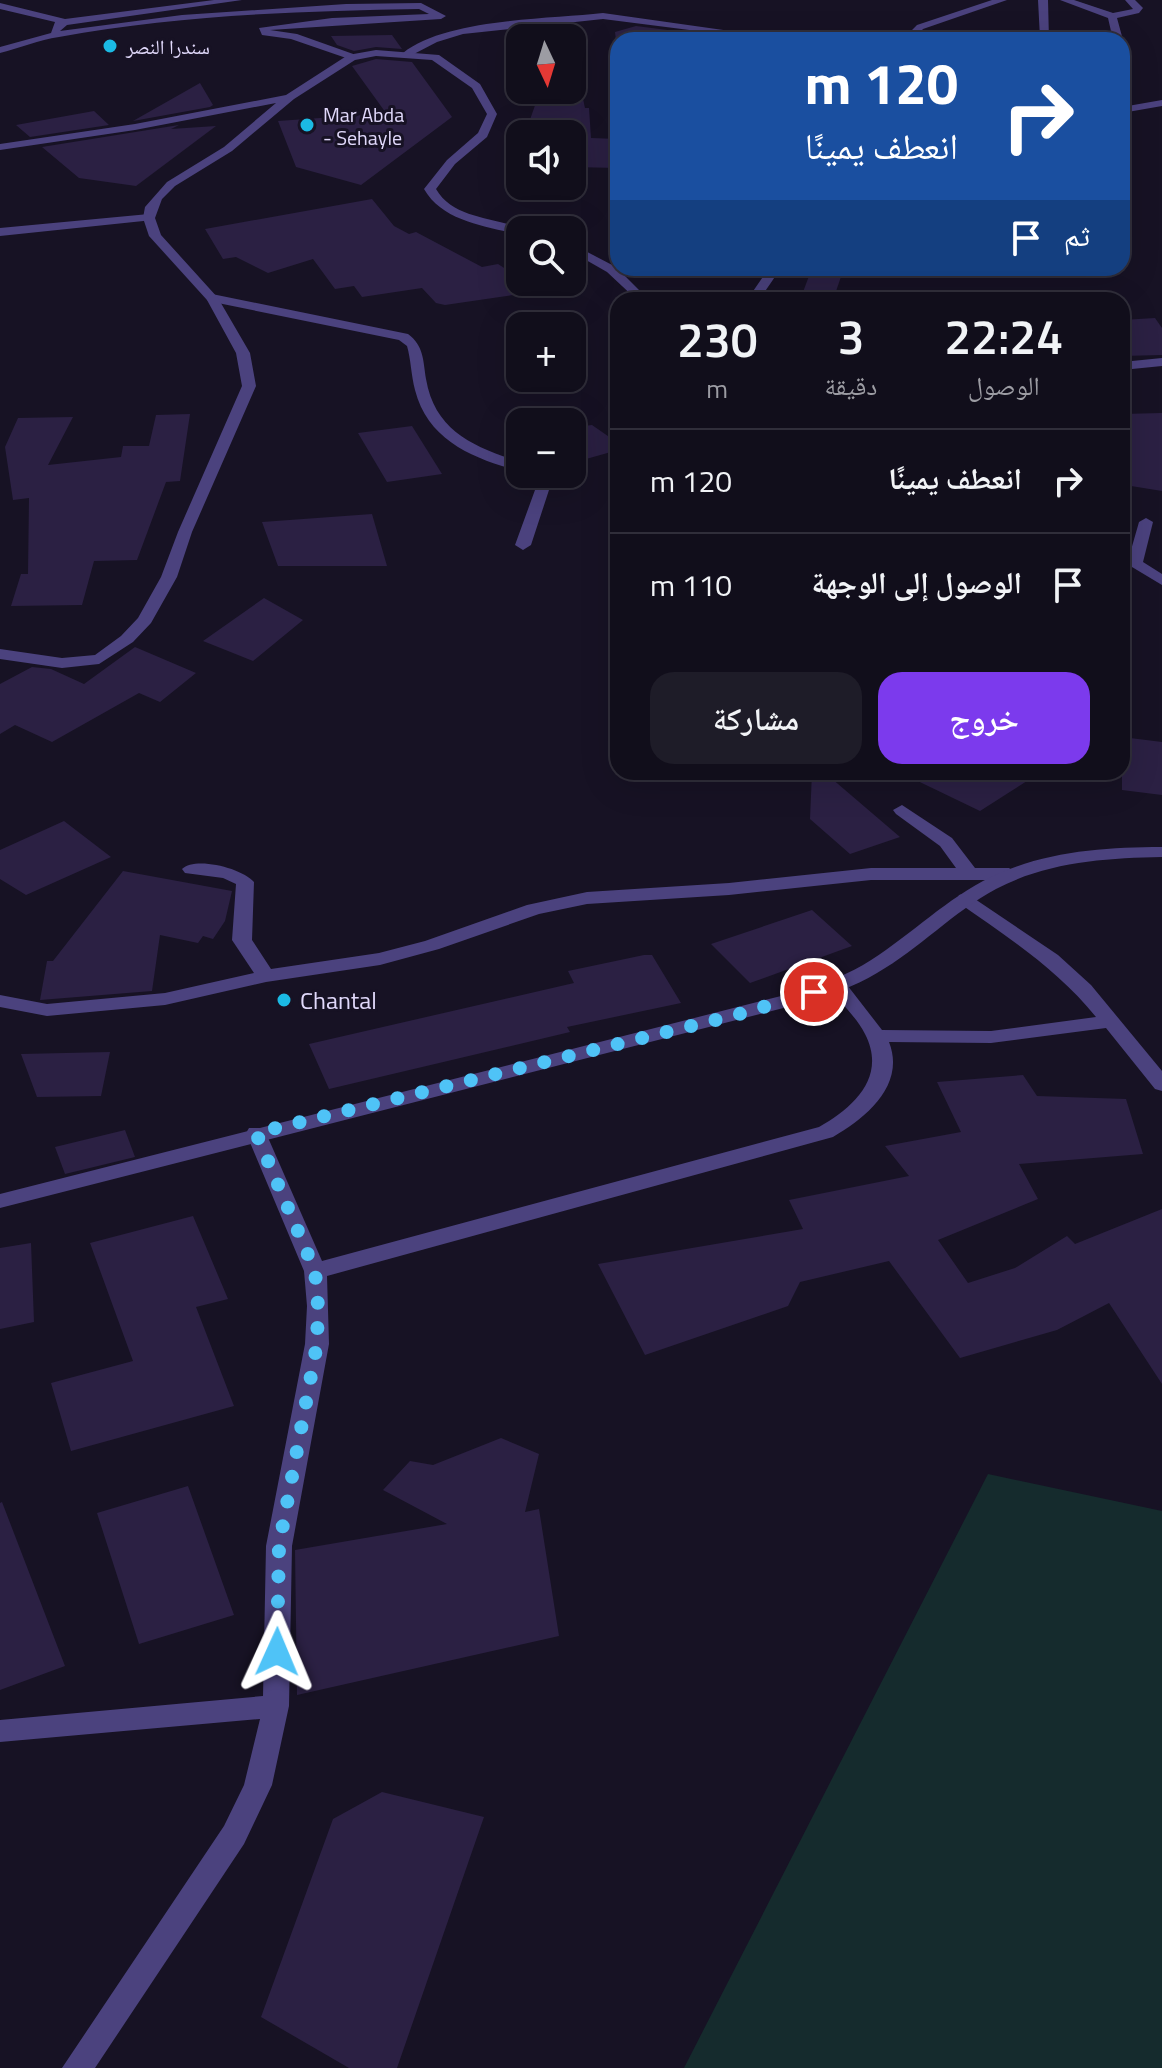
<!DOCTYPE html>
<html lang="ar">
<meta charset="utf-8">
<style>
:root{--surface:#110e1b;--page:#1e1c28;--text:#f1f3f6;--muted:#9c9ca3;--line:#302e3a;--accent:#7c3aed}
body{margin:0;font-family:"Titillium Web","Noto Naskh Arabic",sans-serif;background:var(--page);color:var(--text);direction:rtl;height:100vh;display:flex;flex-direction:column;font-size:30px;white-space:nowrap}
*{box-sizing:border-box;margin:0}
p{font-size:26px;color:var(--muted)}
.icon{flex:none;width:44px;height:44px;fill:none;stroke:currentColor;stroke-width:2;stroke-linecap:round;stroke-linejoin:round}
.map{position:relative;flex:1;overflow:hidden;direction:ltr}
.drawer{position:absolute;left:610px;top:292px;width:520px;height:488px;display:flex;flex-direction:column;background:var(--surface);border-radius:24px;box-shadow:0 8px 32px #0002,0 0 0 2px var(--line);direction:rtl}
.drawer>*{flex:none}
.banner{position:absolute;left:610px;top:32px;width:520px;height:244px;border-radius:24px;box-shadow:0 8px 32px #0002,0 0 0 2px var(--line);direction:rtl;background:#1a4fa0;color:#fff;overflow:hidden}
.needle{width:52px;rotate:176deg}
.controls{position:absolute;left:506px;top:24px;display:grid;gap:16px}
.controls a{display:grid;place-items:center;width:80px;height:80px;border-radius:16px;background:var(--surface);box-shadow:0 8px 32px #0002,0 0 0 2px var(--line);font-size:40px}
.pin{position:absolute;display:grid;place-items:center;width:68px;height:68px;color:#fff;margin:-34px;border:4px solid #fff;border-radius:50%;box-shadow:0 2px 8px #0007}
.me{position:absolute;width:88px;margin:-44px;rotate:1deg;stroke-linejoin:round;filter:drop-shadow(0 0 6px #0008)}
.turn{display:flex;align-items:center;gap:28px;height:168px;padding:0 40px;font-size:36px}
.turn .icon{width:104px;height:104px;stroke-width:2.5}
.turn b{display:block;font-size:56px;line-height:68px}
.then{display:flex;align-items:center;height:76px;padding:0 40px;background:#0003;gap:16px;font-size:30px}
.eta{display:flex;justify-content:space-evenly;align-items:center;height:136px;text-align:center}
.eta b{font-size:48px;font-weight:600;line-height:56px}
.action{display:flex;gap:16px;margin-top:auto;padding:16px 40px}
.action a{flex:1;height:92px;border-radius:24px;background:var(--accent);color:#fff;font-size:32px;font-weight:600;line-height:92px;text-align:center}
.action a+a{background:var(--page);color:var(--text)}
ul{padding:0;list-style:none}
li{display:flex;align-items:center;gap:24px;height:104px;padding:0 40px;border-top:2px solid var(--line)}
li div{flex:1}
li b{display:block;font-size:30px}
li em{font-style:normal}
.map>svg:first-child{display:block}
.green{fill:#152b2d}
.building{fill:#2b2043}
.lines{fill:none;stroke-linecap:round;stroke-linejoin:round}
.service{fill:#4b427e;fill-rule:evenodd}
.minor{fill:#4b427e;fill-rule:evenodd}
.tertiary{fill:#4b427e;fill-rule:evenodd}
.route{stroke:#4fc3f7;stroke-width:14;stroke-dasharray:0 25.2}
.poi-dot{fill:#1bbae4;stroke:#171224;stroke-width:3}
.labels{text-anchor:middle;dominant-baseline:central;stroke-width:6;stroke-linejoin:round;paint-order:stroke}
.far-poi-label{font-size:20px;fill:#e1d9fb;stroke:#171224;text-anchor:start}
.poi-label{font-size:24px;fill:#e1d9fb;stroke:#171224;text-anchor:start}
</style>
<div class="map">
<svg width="1162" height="2068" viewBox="0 0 1162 2068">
<rect width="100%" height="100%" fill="#171224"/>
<path class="green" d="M988,1474L1162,1511V2068H684Z"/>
<path class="building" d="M636,26L699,34L701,40H616L615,32Z
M392,35L402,49L376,47L354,51L337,45L331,36Z
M376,59L412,62L452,117L361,185L296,167L278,121L377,114L391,120L352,66Z
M200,83L213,105L210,107L133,121Z
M581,90L585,108H589L591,138L618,139V168L572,167V134H525L540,91Z
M94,111L109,125L30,137L16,125Z
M179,125L171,129L216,126L136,186L79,178L42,147Z
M372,199L394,226L409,234L416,232L482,267L498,264L520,278V282H527L541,291L445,305L436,303L422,288L362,297L354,286L335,289L313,259L268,273L236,257L223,259L205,229Z
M812,268H844L833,300H800Z
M1155,318L1162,328V355L1122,356V320Z
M1162,413V491L1131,486L1122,468V414Z
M190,414L180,481L166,482L137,560L94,561L82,605L11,606L21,574H28L29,498L13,500L5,447L18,418L73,417L48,465L121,457L123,446H149L156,415Z
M572,422L584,426L592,425L618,443V450L572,463Z
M412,426L442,474L387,482L358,433Z
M372,514L387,566H278L262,522Z
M264,598L303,620L253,661L203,641Z
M135,647L196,673L160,702L139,693L52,742L15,725L0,734V684L32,667L51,669L84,684Z
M1122,737L1162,742V795L1122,790Z
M812,772H824L900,837L850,854L810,819Z
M899,772H1041L980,811Z
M64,821L111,857L26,895L0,879V850Z
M123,871L232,891L225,921L213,939L203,936L198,943L160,935L152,991L40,1000L47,961H53Z
M812,910L852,946L750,983L711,944Z
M644,955H652L681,1003L567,1027L570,1032L329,1089L309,1044L574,983L568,971Z
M110,1052L101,1096L37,1097L21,1054Z
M1023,1075L1037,1096L1126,1099L1143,1154L1019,1164L1038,1199L938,1240L968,1283L1015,1268L1067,1236L1075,1244L1162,1209V1384L1109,1303L1057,1330L960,1358L889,1261L800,1282L788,1306L645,1355L598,1264L803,1229L789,1200L909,1176L885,1146L961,1132L937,1082Z
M125,1130L135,1157L65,1174L55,1147Z
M193,1216L228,1299L196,1307L234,1406L71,1451L51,1383L133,1361L90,1243Z
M31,1243L34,1322L0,1329V1248Z
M501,1438L539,1454L525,1512L539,1509L559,1636L297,1695L295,1550L447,1524L383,1490L410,1461L433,1465Z
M188,1486L234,1615L139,1644L97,1513Z
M2,1502L65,1666L0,1690V1503Z
M382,1792L484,1817L397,2068H349L261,2017L333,1819Z"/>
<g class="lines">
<path class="service" d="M548,19H554L560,28L551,38H542L552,28Z"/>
<path class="minor" d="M214,0H242L67,25L60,31L182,15L346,4L421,3L446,16L441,19L270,30L297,34L356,55V59L352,60L291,39L262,35L259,28L332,18L429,14L419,9C300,11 177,15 59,37C39,40 20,48 0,53V47L51,33L55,22L0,9V3L65,19Z
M992,0H1007L923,29L913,40H902L917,25Z
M1038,0H1048L1049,40L1040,38Z
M1060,0H1074L1113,13L1133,9L1125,0H1135L1143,8L1139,13L1117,18L1123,40L1122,41L1113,40L1108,18Z
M603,13L795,40H767L603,19L463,34L437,42L412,55L403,53C445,19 548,19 603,13Z
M149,214L155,218L153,220L0,236V228Z
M212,294L408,334C424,346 423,360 426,379C435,432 475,447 520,462V471C474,459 428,441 415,390C411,375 411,360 407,346L399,340L208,301L206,298Z
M1162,358V366L1122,370V362Z
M527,474H542L549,483V490L531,545L523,550L515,545L535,490V484Z
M1146,518L1153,522L1143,562L1162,574V585L1127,564L1139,522Z
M902,805L952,838L975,868H1009L1018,874L1009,880H871L729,895L587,904L539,914L439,949L380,965L266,982L165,1005L47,1016L0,1007V995L47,1004L165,993L254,973L232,940L236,884L223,878L185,873L182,869C195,856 242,868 254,882L252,940L271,969L379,953L425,941L527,905L587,892L729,883L871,868H956L940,846L896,814L893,810Z
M966,893L1058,955L1091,985L1162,1071V1091L1155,1089L1106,1028L991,1043L889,1042C906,1085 866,1118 833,1137L327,1276L329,1344L292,1546L289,1706L272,1785L244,1844L95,2068H62L224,1826L244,1785L260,1719L0,1742V1720L263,1696L266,1546L305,1344L307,1306L304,1271L246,1133L249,1128H263L266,1133L322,1261L819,1127C854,1107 887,1077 865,1034C856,1016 839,1002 827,985L830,981H844L882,1030L991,1031L1096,1017C1058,970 1009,938 959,903L957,899L959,895Z"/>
<path class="tertiary" d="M376,50L439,55L480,84L497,114L487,137L455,164L436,189C454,220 497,217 525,230H520V235C486,226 443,222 424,189L447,160L478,133L487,114L472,88L432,60L376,56L355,60L294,99L232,151L175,186L162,199L155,218L161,235L218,298L250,353L256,386L192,532L177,577L151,623L133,642L99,664L62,668L0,659V649L62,658L95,655L121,636L138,618L161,577L178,532L242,386L236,353L207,300L149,236L143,218L145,207L167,182L224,147L276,103L135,130L0,150V144L135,124L286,95L348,55Z
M1162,100V106L1122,113V107Z
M572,244L616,267L649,300H637L607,272L572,252Z
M769,268H781L759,300H747Z
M1162,847V857C1105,858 1047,862 996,889C953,912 919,949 877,973C854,987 829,995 803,1003L0,1208V1194L789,994C815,986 840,978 863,965C905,940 940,904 983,881C1038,852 1101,847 1162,847Z"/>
</g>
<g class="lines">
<path class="route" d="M277,1652L279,1546L317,1344L318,1306L315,1271L256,1133L736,1015L814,992"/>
</g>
<g class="poi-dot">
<circle cx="110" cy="46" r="8"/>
<circle cx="307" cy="125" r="8"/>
<circle cx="284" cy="1000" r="8"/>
</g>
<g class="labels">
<g class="far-poi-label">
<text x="126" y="46">سندرا النصر</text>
<text x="323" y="114">Mar Abda<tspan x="323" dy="23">- Sehayle</tspan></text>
</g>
<g class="poi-label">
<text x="300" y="1000">Chantal</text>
</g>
</g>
</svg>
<div class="controls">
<a><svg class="needle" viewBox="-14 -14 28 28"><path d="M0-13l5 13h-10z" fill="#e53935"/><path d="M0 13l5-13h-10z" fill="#9c9ca3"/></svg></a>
<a><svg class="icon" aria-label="sound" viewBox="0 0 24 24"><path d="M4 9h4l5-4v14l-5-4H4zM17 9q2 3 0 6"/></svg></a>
<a><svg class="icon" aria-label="search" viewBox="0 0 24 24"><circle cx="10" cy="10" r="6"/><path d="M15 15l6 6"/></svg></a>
<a>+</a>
<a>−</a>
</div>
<div class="pin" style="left:814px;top:992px;background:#d93025"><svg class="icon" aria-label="arrive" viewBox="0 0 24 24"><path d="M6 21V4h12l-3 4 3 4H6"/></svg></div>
<svg class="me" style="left:277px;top:1652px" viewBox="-20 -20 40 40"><path d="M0-17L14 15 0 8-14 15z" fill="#4fc3f7" stroke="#fff" stroke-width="4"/></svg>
<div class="banner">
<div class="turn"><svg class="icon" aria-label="right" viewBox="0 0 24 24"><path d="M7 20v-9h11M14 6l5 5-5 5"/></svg><div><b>120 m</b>انعطف يمينًا</div></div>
<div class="then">ثم<svg class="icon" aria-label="arrive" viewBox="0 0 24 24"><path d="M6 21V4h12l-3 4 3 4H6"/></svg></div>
</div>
<section class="drawer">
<div class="eta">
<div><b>22:24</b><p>الوصول</p></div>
<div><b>3</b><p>دقيقة</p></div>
<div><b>230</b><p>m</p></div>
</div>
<ul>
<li><svg class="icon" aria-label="right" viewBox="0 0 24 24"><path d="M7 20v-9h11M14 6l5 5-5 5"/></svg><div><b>انعطف يمينًا</b></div><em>120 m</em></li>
<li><svg class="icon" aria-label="arrive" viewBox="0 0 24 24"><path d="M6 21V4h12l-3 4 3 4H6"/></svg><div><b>الوصول إلى الوجهة</b></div><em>110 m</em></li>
</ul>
<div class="action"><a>خروج</a><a>مشاركة</a></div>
</section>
</div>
